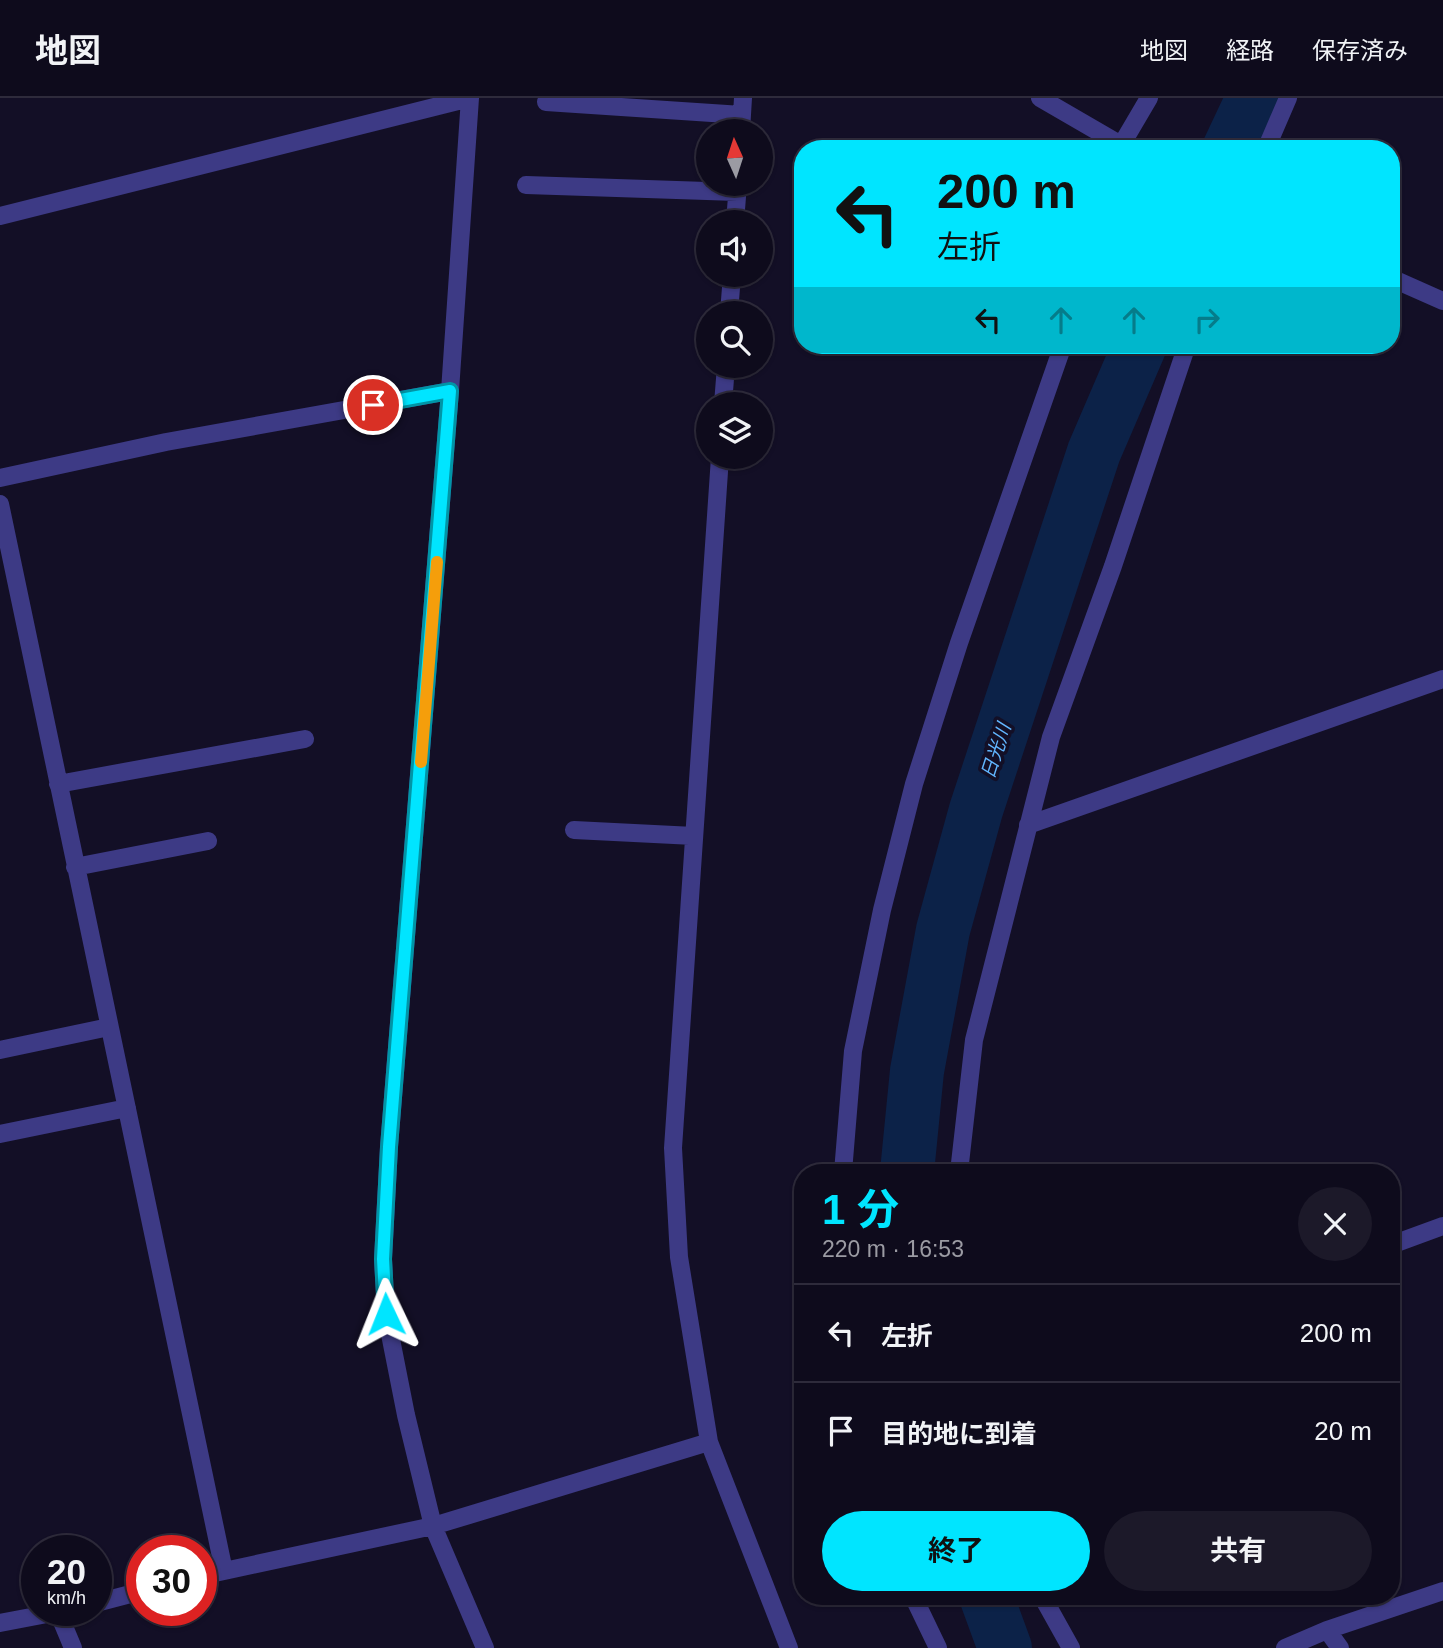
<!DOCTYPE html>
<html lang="ja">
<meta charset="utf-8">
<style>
:root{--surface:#0e0b1c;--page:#1c1929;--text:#f1f3f6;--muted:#9b9ba3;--line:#2e2b3b;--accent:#00e5ff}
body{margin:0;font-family:Helvetica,"Noto Sans JP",sans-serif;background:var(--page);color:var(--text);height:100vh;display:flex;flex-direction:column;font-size:26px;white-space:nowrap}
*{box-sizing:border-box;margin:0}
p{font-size:23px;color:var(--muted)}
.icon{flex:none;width:38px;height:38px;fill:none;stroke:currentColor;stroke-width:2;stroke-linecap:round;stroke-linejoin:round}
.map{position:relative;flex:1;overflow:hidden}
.panel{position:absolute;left:794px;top:1066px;width:606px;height:441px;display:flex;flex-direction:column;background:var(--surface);border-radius:28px;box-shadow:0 2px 5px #0004,0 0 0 2px var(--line)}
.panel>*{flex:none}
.guide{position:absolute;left:794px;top:42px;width:606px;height:214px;border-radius:28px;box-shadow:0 2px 5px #0004,0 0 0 2px var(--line);background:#00e5ff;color:#111;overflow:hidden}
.needle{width:46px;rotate:357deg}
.fabs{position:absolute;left:696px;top:21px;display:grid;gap:14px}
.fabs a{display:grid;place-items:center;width:77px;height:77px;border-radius:50%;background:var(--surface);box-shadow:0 2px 5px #0004,0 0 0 2px var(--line);font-size:35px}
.speed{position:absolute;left:21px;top:1437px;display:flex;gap:14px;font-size:35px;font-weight:700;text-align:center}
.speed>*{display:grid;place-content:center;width:91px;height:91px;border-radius:50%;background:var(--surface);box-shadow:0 2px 5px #0004,0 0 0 2px var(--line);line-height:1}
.speed small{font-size:18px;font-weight:400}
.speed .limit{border:10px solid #d22;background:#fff;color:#111}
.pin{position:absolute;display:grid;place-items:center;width:60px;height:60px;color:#fff;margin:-30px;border:4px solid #fff;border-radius:50%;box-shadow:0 2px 7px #0007}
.me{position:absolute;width:77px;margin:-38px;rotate:358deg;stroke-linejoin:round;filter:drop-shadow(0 0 5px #0008)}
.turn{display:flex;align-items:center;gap:24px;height:147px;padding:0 28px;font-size:32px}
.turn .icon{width:91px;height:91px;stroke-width:2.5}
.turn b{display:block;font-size:49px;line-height:60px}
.lanes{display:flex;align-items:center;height:66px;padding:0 28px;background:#0003;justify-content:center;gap:35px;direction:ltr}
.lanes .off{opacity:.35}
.round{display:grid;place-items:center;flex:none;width:74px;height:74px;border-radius:37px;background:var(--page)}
.headline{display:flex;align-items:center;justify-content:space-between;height:119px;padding:0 28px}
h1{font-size:42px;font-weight:700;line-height:52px;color:var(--accent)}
.primary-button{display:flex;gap:14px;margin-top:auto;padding:14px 28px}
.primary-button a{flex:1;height:80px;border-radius:42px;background:var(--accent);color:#111;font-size:28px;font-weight:700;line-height:80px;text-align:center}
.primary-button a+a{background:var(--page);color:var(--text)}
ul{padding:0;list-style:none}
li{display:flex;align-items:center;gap:21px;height:98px;padding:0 28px;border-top:2px solid var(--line)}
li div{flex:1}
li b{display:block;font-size:26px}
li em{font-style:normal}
header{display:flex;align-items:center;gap:42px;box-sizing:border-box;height:98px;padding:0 35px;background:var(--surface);border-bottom:2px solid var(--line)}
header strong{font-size:33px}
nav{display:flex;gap:38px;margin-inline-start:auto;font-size:24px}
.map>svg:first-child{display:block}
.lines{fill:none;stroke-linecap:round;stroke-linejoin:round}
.river{stroke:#0c2248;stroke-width:54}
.minor{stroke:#3d3a85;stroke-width:18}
.route-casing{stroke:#0095a6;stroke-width:18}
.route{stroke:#00e5ff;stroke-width:12}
.slow{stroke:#f59e0b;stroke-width:12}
.labels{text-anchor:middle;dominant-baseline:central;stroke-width:7;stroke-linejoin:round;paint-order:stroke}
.water-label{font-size:19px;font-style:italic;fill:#62b6ff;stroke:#130f26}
</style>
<header>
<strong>地図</strong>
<nav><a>地図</a><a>経路</a><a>保存済み</a></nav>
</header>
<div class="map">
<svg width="1443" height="1550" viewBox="0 0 1443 1550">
<rect width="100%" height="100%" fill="#130f26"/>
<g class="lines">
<path class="river" d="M1229,51L1253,0
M907,1074L917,973L943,832L976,712L1094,354L1140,247
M986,1498L1005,1550"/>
<path class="minor" d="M470,0L450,293L389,1049L383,1161L386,1216L406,1317L433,1428L485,1550
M1040,0L1128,51
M546,4L742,17
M741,33L743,0
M1119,51L1149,0
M1266,51L1288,0
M526,87L737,94
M0,118L470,0
M735,124L738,86
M1391,180L1443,203
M729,215L732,177
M723,306L726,268
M720,359L673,1050L679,1159L709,1344L789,1550
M0,380L166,344L450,293
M0,406L224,1473
M58,686L305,641
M1028,727L1443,581
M574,732L694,738
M75,769L208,743
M0,952L109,929
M0,1036L127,1010
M843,1074L853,953L882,812L914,686L959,545L1063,247
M959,1074L974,942L1051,639L1113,468L1187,247
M1391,1147L1443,1128
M201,1478L433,1428L709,1344
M913,1498L938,1550
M1042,1498L1071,1550
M96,1505L142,1493
M58,1514L73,1550
M0,1525L68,1512
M1327,1532L1340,1550
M1285,1550L1327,1532L1443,1493"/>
</g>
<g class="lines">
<g class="route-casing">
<path id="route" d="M373,307L450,293L389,1049L383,1161L386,1216"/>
</g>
<use href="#route" class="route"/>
<path class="slow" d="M421,664L437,464"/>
</g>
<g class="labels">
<g class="water-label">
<text transform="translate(996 653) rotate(-72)">日光川</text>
</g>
</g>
</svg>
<div class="fabs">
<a><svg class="needle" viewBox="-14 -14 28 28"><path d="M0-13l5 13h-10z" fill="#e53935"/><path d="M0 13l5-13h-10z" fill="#9b9ba3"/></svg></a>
<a><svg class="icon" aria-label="sound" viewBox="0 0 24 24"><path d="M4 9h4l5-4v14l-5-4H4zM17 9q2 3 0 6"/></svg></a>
<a><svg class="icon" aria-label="search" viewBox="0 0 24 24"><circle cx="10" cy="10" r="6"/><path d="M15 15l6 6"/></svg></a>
<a><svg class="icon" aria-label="layers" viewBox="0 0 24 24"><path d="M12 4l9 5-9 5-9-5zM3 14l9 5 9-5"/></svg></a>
</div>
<div class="speed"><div>20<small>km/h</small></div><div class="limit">30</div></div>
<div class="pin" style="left:373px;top:307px;background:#d93025"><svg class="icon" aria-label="arrive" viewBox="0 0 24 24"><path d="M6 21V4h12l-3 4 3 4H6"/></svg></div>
<svg class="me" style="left:386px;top:1216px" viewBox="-20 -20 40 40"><path d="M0-17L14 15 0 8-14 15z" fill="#00e5ff" stroke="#fff" stroke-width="4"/></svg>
<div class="guide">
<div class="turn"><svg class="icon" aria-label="left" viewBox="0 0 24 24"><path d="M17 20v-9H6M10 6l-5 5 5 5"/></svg><div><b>200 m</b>左折</div></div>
<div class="lanes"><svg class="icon" aria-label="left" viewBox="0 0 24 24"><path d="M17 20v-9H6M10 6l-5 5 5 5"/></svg><svg class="icon off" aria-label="ahead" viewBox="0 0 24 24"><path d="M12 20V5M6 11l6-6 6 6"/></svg><svg class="icon off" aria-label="ahead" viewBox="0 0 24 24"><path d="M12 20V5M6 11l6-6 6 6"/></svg><svg class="icon off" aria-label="right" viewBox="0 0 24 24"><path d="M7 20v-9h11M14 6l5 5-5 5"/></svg></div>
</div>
<section class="panel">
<div class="headline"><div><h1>1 分</h1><p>220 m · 16:53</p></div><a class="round"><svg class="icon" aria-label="close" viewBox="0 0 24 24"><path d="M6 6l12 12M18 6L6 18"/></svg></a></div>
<ul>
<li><svg class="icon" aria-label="left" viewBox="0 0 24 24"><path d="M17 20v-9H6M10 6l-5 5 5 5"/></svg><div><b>左折</b></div><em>200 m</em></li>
<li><svg class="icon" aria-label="arrive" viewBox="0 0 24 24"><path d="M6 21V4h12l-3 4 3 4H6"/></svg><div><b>目的地に到着</b></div><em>20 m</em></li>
</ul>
<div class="primary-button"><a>終了</a><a>共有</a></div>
</section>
</div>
